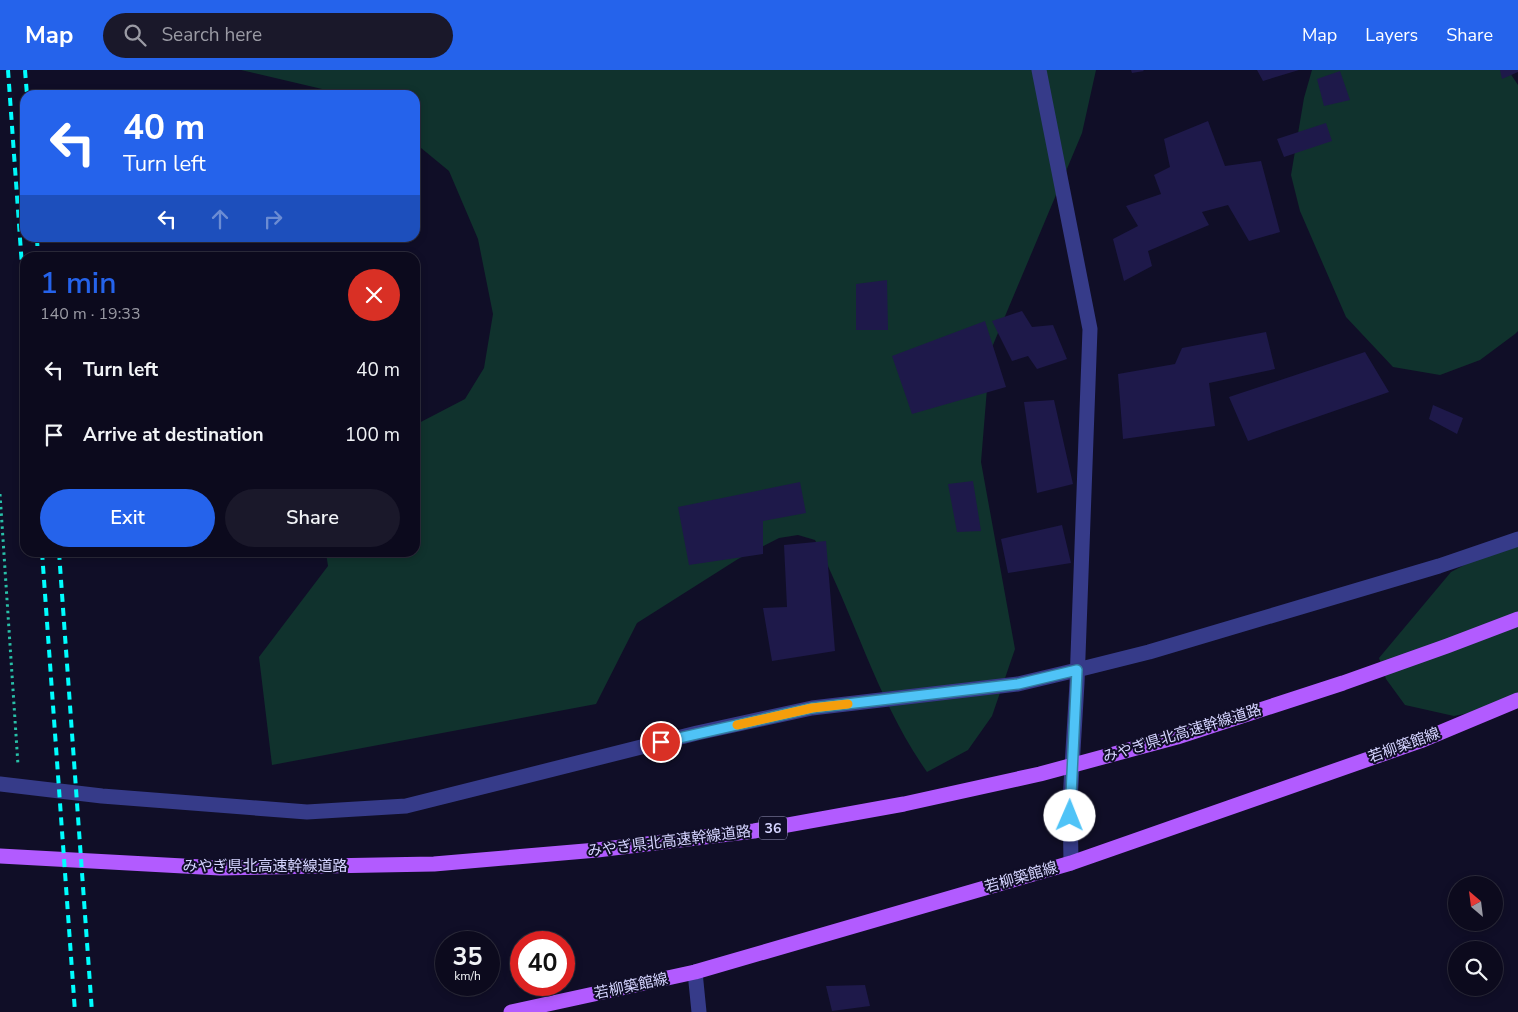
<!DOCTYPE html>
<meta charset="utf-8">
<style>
:root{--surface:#0c0a1d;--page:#1a182a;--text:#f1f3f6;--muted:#9a9aa4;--line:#2c2b3b;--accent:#2563eb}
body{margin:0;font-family:"Nunito Sans","Noto Sans JP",sans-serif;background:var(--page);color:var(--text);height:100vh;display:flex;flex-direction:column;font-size:19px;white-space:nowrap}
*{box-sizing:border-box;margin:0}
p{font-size:16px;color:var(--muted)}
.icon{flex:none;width:28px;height:28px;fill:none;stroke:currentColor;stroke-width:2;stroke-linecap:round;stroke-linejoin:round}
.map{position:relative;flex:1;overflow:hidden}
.sheet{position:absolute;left:20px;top:182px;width:400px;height:305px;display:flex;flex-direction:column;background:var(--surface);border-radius:15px;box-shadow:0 2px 8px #0003,0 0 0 1px var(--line)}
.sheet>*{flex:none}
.banner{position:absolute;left:20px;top:20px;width:400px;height:152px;border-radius:15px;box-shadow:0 2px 8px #0003,0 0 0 1px var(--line);background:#2563eb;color:#fff;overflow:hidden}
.needle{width:32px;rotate:332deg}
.buttons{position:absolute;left:1448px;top:806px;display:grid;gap:10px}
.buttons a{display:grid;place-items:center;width:55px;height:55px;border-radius:50%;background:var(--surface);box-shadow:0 2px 8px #0003,0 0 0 1px var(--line);font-size:25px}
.speed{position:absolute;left:435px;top:861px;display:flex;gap:10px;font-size:25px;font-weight:700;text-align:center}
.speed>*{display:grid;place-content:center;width:65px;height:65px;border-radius:50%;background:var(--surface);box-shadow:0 2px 8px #0003,0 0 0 1px var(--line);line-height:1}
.speed small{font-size:12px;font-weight:400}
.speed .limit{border:8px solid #d22;background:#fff;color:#111}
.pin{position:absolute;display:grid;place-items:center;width:42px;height:42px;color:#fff;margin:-21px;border:2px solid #fff;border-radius:50%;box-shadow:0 1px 5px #0007}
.me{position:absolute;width:55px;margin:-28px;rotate:1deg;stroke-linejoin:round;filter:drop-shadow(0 0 4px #0008)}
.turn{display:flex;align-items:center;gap:18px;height:105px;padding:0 20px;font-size:22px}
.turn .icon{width:65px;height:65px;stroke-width:2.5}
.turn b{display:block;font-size:35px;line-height:42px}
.lanes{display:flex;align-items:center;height:48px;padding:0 20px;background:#0003;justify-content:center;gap:25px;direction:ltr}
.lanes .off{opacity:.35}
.round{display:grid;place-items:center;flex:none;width:52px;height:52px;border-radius:26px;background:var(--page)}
.head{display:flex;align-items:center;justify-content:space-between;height:85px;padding:0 20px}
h1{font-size:30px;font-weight:600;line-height:38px;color:var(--accent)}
.action{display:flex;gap:10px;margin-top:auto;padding:10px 20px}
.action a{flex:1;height:58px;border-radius:30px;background:var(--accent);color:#fff;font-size:20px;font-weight:600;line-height:58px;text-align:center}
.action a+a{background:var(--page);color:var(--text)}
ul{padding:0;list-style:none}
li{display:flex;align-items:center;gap:15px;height:65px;padding:0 20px}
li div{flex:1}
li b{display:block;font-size:19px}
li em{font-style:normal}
header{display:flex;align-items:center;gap:30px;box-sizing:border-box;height:70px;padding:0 25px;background:var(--accent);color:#fff}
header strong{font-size:24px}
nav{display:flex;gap:28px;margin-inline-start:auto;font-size:18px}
.search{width:350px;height:45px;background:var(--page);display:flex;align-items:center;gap:12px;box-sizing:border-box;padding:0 18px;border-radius:28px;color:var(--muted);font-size:19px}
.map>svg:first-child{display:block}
.green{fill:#10322d}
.building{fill:#1e194a}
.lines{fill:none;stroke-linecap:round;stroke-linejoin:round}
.path{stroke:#28c0a8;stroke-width:3;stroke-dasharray:2.5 4;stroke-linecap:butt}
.minor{stroke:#363b89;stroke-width:15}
.major{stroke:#b25bff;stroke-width:15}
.rail{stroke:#00feff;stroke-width:4;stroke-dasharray:8 6;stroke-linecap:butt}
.route-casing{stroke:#337fa1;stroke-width:12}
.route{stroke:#4fc3f7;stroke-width:9}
.slow{stroke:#f59e0b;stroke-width:9}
.labels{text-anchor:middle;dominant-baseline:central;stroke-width:4;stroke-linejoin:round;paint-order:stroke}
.shield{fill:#100e27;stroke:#9a99be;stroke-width:1}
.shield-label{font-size:14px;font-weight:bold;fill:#d5d4ff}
.street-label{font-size:15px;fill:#d5d4ff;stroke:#100e27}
</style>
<header>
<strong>Map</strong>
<div class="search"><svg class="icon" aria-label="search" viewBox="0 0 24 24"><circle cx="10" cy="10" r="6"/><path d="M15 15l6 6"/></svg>Search here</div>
<nav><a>Map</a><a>Layers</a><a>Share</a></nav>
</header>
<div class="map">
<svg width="1518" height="942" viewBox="0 0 1518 942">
<rect width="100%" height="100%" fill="#100e27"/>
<path class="green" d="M241,0H1096L1082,63L990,282L981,392L1015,579L992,646L968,680L927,702C877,631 855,546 815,470L798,465L779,468L738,489L637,553L596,634L272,695L259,587L328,496L326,483L415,482V355L465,329L484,298L493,244L478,169L449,101L415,73V25H336L322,19Z
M1312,0H1508L1518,15V261L1515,264L1480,290L1440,305L1393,297L1346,247L1300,141L1291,105L1304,28Z
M1518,475V633L1454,646L1405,635L1386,609L1379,588L1451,502L1489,482Z"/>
<path class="building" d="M1131,0H1143L1144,1L1132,3Z
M1257,0H1299L1263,11Z
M1500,0H1518V2L1502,9Z
M1340,1L1350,30L1324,36L1317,9Z
M1208,51L1225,96L1261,91L1280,162L1249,171L1228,135L1202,142L1209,155L1148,181L1152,196L1124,211L1113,169L1138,156L1126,136L1161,124L1154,105L1170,97L1164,69Z
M1326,53L1332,71L1284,87L1277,69Z
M887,210L888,260H856V214Z
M1022,241L1032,257L1053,255L1067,289L1037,299L1028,286L1012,291L992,251Z
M985,251L1006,317L912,344L892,286Z
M1266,262L1275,299L1209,313L1215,356L1123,369L1118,304L1175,294L1182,278Z
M1365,282L1389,322L1248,371L1229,327Z
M1054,330L1073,414L1037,423L1024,332Z
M1433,335L1463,348L1457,364L1429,349Z
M973,411L981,461L957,462L948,414Z
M800,412L806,443L763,451V484L689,495L678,437Z
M1062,455L1071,493L1008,503L1001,469Z
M826,471L835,581L772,591L763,538L787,537L784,475Z
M865,915L870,936L832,941L826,916Z"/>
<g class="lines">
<path class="path" d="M0,424L18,695"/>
<path class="minor" d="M1039,0L1090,259L1077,613L1070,731L1071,793
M0,714L102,726L307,742L406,736L697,663L812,638L1018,614L1077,600L1149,582L1439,496L1518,469
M695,902L699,942"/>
<path class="major" d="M0,786L220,798L434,794L597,780L754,761L904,734L1040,704L1177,667L1343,613L1447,576L1518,549
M511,942L695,902L1071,793L1420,671L1518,630"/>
<path class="rail" d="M8,0L25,238
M25,0L27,25
M37,168L38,188
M42,482L75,942
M59,482L92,942"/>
</g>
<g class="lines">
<g class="route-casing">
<path id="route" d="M661,672L812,638L1018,614L1077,600L1070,746"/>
</g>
<use href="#route" class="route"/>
<path class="slow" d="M737,655L812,638L848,634"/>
</g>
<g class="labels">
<rect class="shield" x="759" y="746.5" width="28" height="23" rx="4"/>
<g class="shield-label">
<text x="773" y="758">36</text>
</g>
<g class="street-label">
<text transform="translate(1182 663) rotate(-17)">みやぎ県北高速幹線道路</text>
<text transform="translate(1404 675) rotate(-20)">若柳築館線</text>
<text transform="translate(669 771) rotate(-7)">みやぎ県北高速幹線道路</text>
<text x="265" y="796">みやぎ県北高速幹線道路</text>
<text transform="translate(1021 807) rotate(-16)">若柳築館線</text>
<text transform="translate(631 916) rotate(-12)">若柳築館線</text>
</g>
</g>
</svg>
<div class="buttons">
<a><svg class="needle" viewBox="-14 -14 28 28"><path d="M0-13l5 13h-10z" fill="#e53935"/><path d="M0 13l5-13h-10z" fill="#9a9aa4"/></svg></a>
<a><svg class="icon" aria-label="search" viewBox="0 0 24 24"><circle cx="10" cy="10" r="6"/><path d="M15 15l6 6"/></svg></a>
</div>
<div class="speed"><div>35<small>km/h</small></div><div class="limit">40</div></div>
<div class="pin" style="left:661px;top:672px;background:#d93025"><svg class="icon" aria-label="arrive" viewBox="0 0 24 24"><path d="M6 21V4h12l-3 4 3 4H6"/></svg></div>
<svg class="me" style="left:1070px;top:746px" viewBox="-20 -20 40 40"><circle r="19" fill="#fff"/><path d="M0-13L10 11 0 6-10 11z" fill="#4fc3f7"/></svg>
<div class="banner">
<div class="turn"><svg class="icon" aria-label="left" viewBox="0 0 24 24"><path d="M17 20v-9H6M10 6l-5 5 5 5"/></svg><div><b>40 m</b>Turn left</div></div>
<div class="lanes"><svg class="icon" aria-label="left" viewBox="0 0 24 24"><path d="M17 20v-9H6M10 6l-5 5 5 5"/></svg><svg class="icon off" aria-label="ahead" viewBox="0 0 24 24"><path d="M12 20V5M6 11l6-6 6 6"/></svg><svg class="icon off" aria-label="right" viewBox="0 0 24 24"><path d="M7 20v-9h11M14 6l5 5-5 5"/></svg></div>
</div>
<section class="sheet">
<div class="head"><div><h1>1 min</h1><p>140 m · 19:33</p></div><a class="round" style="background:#d93025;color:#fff"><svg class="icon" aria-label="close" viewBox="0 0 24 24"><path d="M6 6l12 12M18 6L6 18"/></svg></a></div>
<ul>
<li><svg class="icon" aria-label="left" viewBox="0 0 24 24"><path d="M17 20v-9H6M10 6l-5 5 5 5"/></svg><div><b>Turn left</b></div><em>40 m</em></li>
<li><svg class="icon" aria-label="arrive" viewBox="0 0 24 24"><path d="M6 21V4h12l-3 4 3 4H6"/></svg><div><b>Arrive at destination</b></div><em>100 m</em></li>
</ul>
<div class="action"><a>Exit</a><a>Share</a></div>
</section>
</div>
